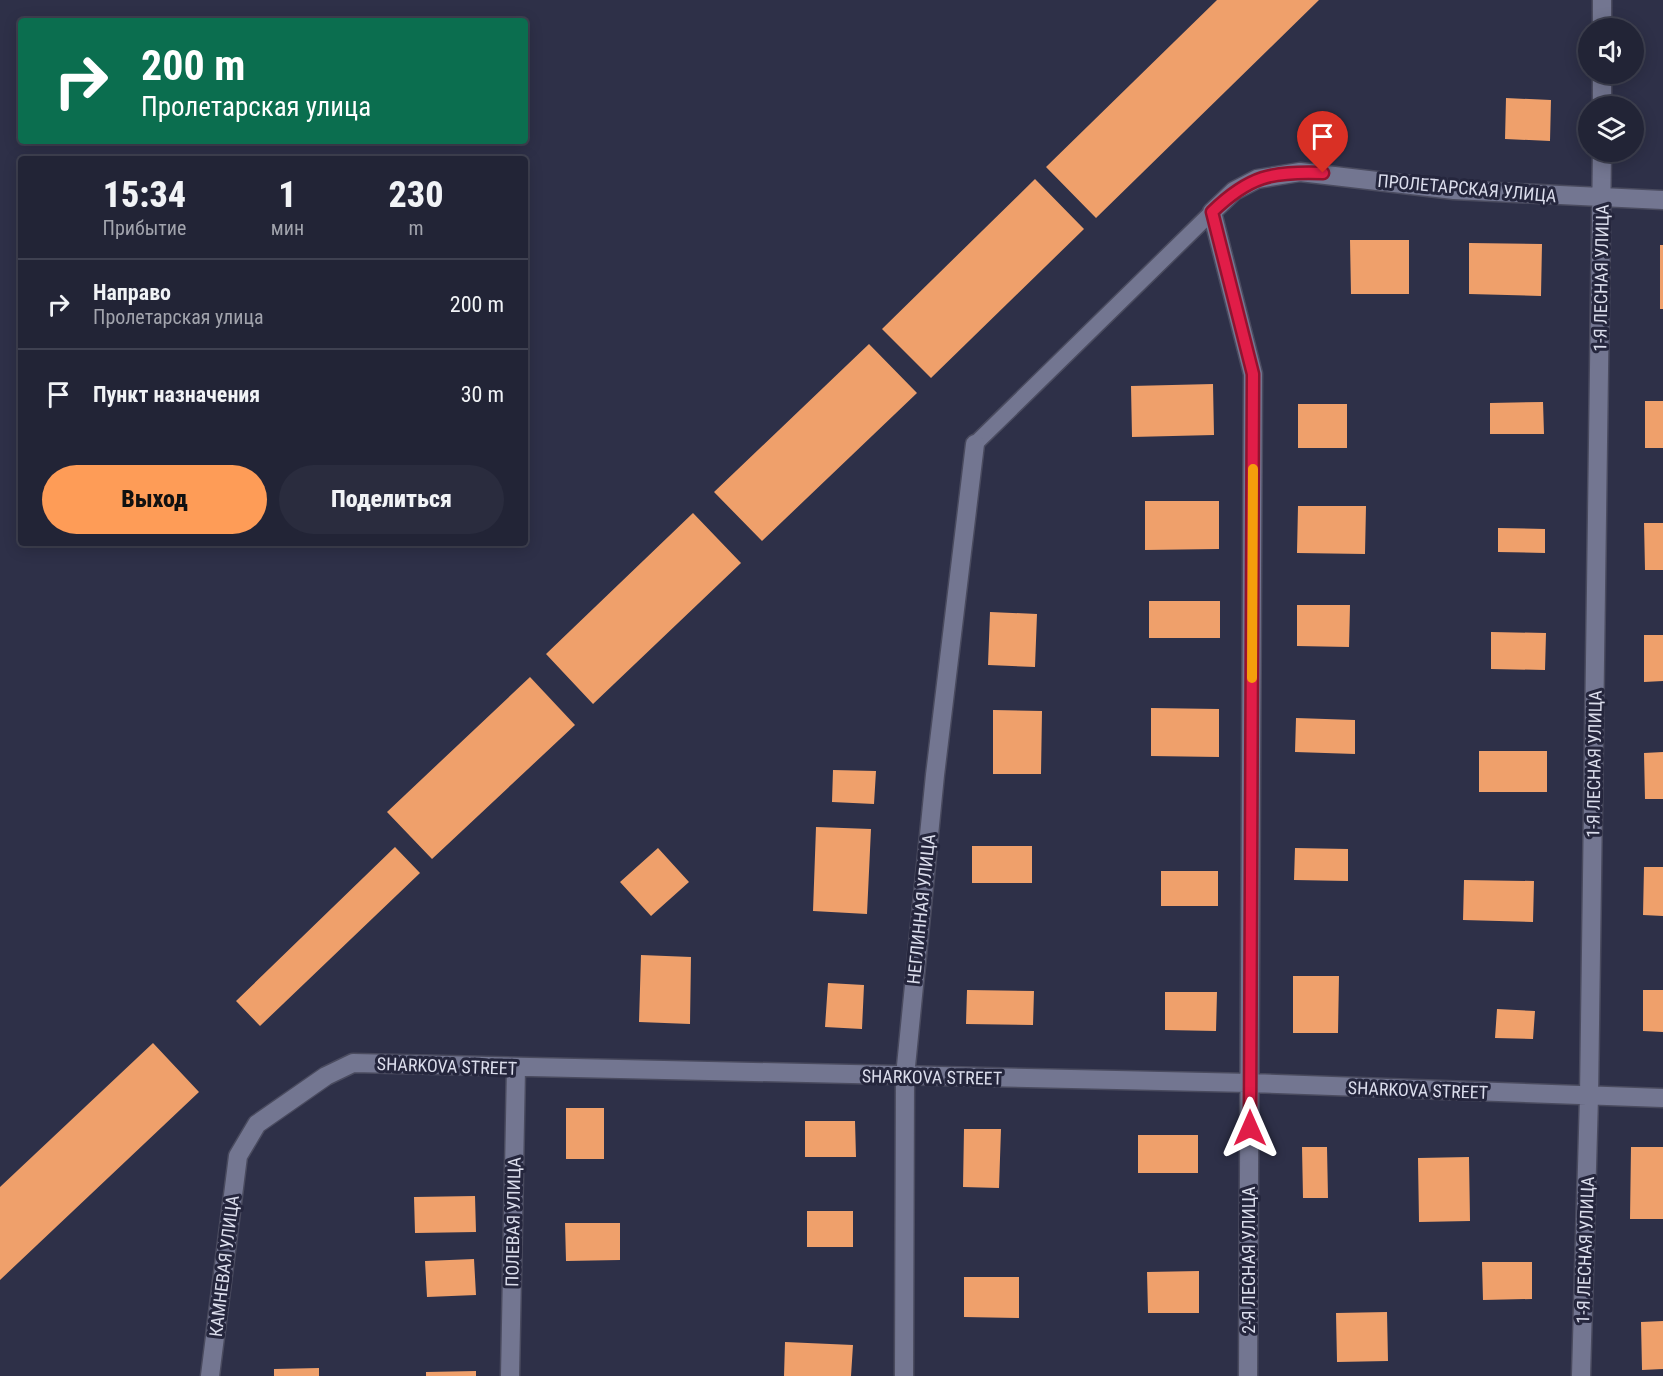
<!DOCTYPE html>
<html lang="ru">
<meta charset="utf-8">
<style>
:root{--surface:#222436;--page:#2a2c3e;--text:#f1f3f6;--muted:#a2a4ad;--line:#3f4151;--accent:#fe9c57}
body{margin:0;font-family:"Roboto Condensed",sans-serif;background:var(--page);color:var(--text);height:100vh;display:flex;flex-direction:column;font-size:22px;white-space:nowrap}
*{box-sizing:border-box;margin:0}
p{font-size:20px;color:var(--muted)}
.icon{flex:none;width:33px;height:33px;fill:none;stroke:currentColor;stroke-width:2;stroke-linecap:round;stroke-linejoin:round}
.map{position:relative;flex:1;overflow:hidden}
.details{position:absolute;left:18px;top:156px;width:510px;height:390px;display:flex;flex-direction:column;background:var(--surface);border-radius:6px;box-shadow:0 3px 15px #0003,0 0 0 2px var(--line)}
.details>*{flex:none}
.banner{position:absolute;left:18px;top:18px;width:510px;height:126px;border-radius:6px;box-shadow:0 3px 15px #0003,0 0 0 2px var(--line);background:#0b6e4f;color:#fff;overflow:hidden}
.tools{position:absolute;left:1578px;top:18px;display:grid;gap:12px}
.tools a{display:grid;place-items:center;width:66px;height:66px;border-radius:50%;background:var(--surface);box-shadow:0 3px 15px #0003,0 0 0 2px var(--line);font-size:30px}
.pin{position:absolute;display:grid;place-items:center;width:51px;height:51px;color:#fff;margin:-62px -26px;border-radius:50% 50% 50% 0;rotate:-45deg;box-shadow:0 0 6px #0007}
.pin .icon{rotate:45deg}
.me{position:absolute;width:66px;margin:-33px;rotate:0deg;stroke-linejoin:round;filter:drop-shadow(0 0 4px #0008)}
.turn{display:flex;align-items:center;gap:21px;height:126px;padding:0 24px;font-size:27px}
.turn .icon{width:78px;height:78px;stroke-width:2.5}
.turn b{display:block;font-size:42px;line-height:51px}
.eta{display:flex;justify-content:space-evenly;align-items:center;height:102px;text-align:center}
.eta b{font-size:36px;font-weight:800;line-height:42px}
.button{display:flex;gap:12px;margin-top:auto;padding:12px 24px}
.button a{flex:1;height:69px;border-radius:36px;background:var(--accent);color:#111;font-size:24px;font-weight:800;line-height:69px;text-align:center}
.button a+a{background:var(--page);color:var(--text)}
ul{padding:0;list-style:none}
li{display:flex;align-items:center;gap:18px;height:90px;padding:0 24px;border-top:2px solid var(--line)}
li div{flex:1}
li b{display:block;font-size:22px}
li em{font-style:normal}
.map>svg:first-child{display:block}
.building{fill:#efa06b}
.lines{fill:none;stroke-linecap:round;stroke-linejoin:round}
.lane-casing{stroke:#4a4b5f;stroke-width:18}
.street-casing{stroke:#4a4b5f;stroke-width:21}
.lane{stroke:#737691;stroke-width:15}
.street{stroke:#737691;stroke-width:18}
.route-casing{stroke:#92132f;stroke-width:15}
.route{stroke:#e11d48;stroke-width:10}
.slow{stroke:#f59e0b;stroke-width:10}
.labels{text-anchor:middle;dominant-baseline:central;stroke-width:6;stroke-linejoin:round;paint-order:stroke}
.street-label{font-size:18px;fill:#dbddec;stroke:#25263d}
</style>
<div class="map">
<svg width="1663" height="1376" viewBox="0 0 1663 1376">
<rect width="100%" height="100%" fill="#2e3048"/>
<path class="building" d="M1217,0H1319L1096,218L1046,167Z
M1506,98L1551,100L1550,141L1505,139Z
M1035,179L1084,229L931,378L882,329Z
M1350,240H1409V294H1351Z
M1469,243L1542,244L1541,296L1469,294Z
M1660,245H1663V309H1660Z
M869,344L917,393L762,541L714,492Z
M1213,384L1214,435L1132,437L1131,386Z
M1645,401H1663V448H1645Z
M1543,402L1544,434H1490V403Z
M1298,404H1347V448H1298Z
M1145,501H1219V549L1145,550Z
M1298,506H1366L1365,554L1297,553Z
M693,513L741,563L593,704L546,654Z
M1644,523H1663V570H1645Z
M1498,528L1545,529V553L1498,552Z
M1149,601H1220V638H1149Z
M1297,605H1350L1349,647L1297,646Z
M990,612L1037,614L1035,667L988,665Z
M1491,632L1546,633L1545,670L1491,669Z
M1644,635H1663V681L1644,682Z
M530,677L575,725L432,859L387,812Z
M1151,708L1219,709V757L1151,756Z
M993,710L1042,711L1041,774H993Z
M1296,718L1355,720V754L1295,752Z
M1479,751H1547V792H1479Z
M1663,752V799H1645L1644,753Z
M833,770L876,771L874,804L832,802Z
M816,827L871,829L867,914L813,911Z
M972,846H1032V883H972Z
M395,847L420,873L260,1026L236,1001Z
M658,848L689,882L651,916L620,882Z
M1295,848L1348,849V881L1294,880Z
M1644,867H1663V916L1643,915Z
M1161,871H1218V906H1161Z
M1464,880L1534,881L1533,922L1463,920Z
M641,955L691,957L690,1024L639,1022Z
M1293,976H1339L1338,1033H1293Z
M828,983L864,985L862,1029L825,1027Z
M967,990L1034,991L1033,1025L966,1024Z
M1643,990H1663V1032L1643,1031Z
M1165,992H1217L1216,1031L1165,1030Z
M1497,1009L1535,1011L1533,1039L1495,1038Z
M153,1043L199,1092L0,1280V1187Z
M566,1108H604V1159H566Z
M805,1121H855L856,1157H805Z
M964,1129H1001L999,1188L963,1187Z
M1138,1135H1198V1173H1138Z
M1302,1147H1327L1328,1198H1303Z
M1631,1147H1663V1219H1630Z
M1469,1157L1470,1221L1419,1222L1418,1158Z
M475,1196L476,1232L415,1233L414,1197Z
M807,1211H853V1247H807Z
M565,1223H620V1260L566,1261Z
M474,1259L476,1295L427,1297L425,1261Z
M1482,1262H1532V1299L1483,1300Z
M1199,1271V1313H1148L1147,1272Z
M964,1277H1019V1318L964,1317Z
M1387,1312L1388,1361L1337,1362L1336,1313Z
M1663,1321V1369L1642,1370L1641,1322Z
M785,1342L853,1345L851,1376H784Z
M319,1368V1376H274V1369Z
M476,1371V1376H426V1372Z"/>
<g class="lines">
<g class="lane-casing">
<path id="lane" d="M975,444L1212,212"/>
</g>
<g class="street-casing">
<path id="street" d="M1602,0V28
M1602,74V106
M210,1376L238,1156L257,1124L326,1076L353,1063L1250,1083L1663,1098
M510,1376L516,1068
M904,1376L905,1076L935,775L975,444
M1248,1376L1253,374L1212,212L1234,191L1257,179L1300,172L1454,190L1663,200
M1581,1376L1589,1097L1602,152"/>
</g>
<use href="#lane" class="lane"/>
<use href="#street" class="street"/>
</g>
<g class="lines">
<g class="route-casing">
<path id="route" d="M1250,1128L1253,374L1212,212C1249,176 1272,171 1323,173"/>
</g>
<use href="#route" class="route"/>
<path class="slow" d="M1252,678L1253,469"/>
</g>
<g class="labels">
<g class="street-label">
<text transform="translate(1467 188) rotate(5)">ПРОЛЕТАРСКАЯ УЛИЦА</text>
<text transform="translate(1601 278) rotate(-89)">1-Я ЛЕСНАЯ УЛИЦА</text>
<text transform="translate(1594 764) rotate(-89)">1-Я ЛЕСНАЯ УЛИЦА</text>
<text transform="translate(921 909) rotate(-84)">НЕГЛИННАЯ УЛИЦА</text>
<text transform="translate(447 1066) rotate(2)">SHARKOVA STREET</text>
<text transform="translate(932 1077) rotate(1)">SHARKOVA STREET</text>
<text transform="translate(1418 1090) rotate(2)">SHARKOVA STREET</text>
<text transform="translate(513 1222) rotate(-89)">ПОЛЕВАЯ УЛИЦА</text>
<text transform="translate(1585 1250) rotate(-88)">1-Я ЛЕСНАЯ УЛИЦА</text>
<text transform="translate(1248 1260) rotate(-90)">2-Я ЛЕСНАЯ УЛИЦА</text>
<text transform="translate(224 1266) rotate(-83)">КАМНЕВАЯ УЛИЦА</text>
</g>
</g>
</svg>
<div class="tools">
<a><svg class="icon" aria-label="sound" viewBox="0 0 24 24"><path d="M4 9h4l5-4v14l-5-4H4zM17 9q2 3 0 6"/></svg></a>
<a><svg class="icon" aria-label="layers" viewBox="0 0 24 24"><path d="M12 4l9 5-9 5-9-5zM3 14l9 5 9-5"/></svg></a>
</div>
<div class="pin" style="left:1323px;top:173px;background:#d93025"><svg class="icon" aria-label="arrive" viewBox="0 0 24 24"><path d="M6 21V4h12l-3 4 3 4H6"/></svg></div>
<svg class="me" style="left:1250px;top:1128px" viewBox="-20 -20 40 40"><path d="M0-17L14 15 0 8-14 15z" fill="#e11d48" stroke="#fff" stroke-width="4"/></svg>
<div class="banner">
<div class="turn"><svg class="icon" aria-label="right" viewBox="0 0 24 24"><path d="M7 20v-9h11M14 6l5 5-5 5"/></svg><div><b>200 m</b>Пролетарская улица</div></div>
</div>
<section class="details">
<div class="eta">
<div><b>15:34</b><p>Прибытие</p></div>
<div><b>1</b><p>мин</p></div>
<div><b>230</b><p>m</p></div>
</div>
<ul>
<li><svg class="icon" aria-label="right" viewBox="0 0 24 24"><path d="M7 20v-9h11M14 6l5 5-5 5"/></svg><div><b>Направо</b><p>Пролетарская улица</p></div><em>200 m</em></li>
<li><svg class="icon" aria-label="arrive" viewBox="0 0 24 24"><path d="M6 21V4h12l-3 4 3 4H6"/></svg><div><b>Пункт назначения</b></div><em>30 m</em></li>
</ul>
<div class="button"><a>Выход</a><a>Поделиться</a></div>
</section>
</div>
